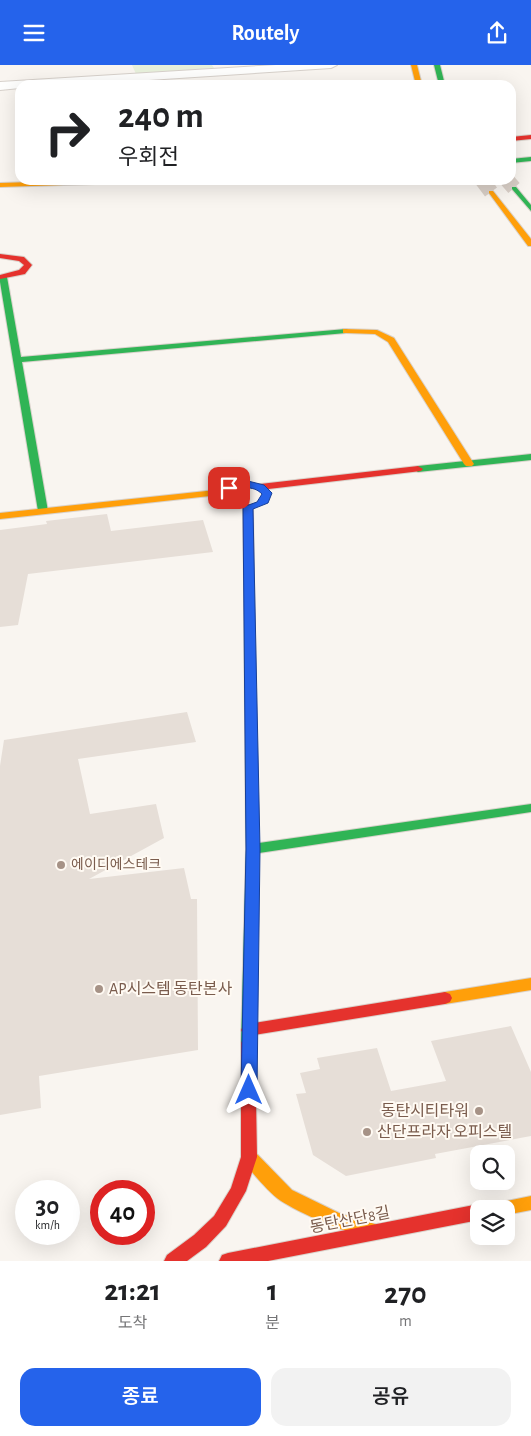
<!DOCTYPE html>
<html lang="ko">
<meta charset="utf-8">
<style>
:root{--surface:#fff;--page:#f2f2f2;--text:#202124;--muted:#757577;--accent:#2563eb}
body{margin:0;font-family:"Alegreya Sans","Noto Sans KR",sans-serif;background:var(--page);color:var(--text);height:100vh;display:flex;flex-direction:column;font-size:19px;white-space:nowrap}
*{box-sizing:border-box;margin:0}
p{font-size:16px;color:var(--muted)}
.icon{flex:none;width:28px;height:28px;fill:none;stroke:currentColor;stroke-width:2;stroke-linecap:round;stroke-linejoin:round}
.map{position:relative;height:1196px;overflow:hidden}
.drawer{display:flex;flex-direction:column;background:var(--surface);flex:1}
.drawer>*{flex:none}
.top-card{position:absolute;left:15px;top:15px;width:501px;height:105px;border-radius:15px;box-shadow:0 5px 20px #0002;background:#fff;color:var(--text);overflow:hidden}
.controls{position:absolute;left:470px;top:1080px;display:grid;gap:10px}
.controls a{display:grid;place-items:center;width:45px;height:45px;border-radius:10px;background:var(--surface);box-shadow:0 5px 20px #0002;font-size:25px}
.speed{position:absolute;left:15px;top:1115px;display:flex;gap:10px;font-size:25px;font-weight:700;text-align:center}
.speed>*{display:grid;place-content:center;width:65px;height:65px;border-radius:50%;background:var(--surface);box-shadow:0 5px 20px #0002;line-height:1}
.speed small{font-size:12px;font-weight:400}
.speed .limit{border:8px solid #d22;background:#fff;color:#111}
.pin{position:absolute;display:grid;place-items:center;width:42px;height:42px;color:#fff;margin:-21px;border-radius:10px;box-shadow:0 2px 8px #0006}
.me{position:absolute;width:55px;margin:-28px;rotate:0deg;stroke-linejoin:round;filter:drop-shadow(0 0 4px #0008)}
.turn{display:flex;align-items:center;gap:18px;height:105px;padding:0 20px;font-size:22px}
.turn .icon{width:65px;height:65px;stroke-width:2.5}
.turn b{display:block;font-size:35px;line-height:42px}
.eta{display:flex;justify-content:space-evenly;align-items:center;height:85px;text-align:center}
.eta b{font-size:30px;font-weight:600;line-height:35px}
.cta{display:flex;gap:10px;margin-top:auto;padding:10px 20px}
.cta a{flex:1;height:58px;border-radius:15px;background:var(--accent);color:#fff;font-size:20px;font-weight:600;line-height:58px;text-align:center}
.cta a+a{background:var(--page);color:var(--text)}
header{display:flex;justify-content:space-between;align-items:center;height:65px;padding:0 20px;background:var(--accent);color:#fff;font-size:22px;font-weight:600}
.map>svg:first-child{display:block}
.green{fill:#e7f0db}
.building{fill:#e6ded7}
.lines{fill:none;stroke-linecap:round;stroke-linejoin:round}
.primary-tunnel{stroke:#d9cfc7;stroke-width:15;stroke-dasharray:15 8;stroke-linecap:butt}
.street-casing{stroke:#d7d1cb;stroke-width:2}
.fast-casing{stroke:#d9d2cb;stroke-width:2}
.slow-casing{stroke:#d9d2cb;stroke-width:2}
.jam-casing{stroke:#d9d2cb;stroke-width:2}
.street{fill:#fefefd;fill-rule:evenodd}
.fast{fill:#30b455;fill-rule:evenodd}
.slow{fill:#ff9f0a;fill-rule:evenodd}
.jam{fill:#e5322d;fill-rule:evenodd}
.route{fill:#2563eb;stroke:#184099}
.poi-dot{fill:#a69286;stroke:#fffaf3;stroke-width:2}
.labels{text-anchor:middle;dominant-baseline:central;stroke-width:4;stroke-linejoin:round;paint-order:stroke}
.poi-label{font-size:14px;fill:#7a5c4d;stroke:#fffaf3;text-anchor:start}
.near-poi-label{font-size:16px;fill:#7a5c4d;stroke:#fffaf3;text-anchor:start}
.near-street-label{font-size:16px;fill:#7a5c4d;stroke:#fffaf3}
</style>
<header><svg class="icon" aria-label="menu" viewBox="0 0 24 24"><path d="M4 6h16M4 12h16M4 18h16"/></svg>Routely<svg class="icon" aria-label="share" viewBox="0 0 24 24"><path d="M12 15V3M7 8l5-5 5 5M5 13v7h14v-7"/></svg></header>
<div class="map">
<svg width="531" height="1196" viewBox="0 0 531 1196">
<rect width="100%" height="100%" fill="#f9f5f0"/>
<path class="green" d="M132,0H212L214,3L136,9Z"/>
<path class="building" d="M107,449L111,466L203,455L213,487L28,509L18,560L0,562V465L47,459L46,456Z
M187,647L196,677L78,694L90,749L156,739L164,773L89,814L184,803L191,834H197L198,985L39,1011L41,1043L0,1050V701L4,675Z
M511,961L531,1007V1071L435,1089L436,1093L346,1111L313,1090L296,1029L306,1028L300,1008L320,1004L317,993L377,983L391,1026L446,1016L431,976Z"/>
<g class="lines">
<path class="primary-tunnel" d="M482,115L491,127
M507,115L514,123"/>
<g class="street-casing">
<path id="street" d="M276,0H337L331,3L72,20H20V23L0,25V17Z"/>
</g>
<g class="fast-casing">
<path id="fast" d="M434,0H440L445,20H439Z
M531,92V96L511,98V94Z
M512,122H516L531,140V146L512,124Z
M3,210L7,212L21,292L346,264L350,266L346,268L22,297L48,446L43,449L38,446L0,217V211Z
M531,389V395L418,407L413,404L418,401Z
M249,513L254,516L259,778L531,739V747L259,788L255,978L253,982L248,984L243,982L241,978L246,784L244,516Z"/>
</g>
<g class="slow-casing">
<path id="slow" d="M411,0H417L422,20H416Z
M96,115H162L159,117L0,122V118Z
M489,126H493L531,174V181H528L489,128Z
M343,264L377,265L394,273L474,399L472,401H466L464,399L388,277L375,269L346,268H343Z
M225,424L228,425V429L0,454V448Z
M531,913V925L445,939L440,937L438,933L440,929L445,927Z
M249,1085L255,1087L292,1125L339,1148L378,1160L380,1165L378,1170C361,1177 298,1147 281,1136C268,1127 254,1109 243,1097L241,1092L243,1087Z
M531,1131V1145L506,1150V1144H490L492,1139Z"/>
</g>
<g class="jam-casing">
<path id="jam" d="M531,70V74L511,76V72Z
M0,189L24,192L32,200L25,209L0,214V210L19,205L24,200L19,196L0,193Z
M418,401L423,404L421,406L260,425L255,422L260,419Z
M248,439L253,442L254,516L249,519L244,516L243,442Z
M445,927L450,929L452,933L450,937L445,939L248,971L243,969L241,965L243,961L248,959Z
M248,972L253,974L255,978L257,1092L246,1126L226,1161L206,1182L187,1196H164L167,1190L194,1170L214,1151L231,1123L241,1092V978L243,974Z
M479,1139L486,1144H479V1155L268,1196H219L222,1190L228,1188Z"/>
</g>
<use href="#street" class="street"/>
<use href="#fast" class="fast"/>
<use href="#slow" class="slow"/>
<use href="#jam" class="jam"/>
</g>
<path class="route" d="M248,416L264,420L272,428L268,438L253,444L260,784L257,1025L254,1030L249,1031L243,1030L241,1025L246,784L243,442L257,437L262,429C252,419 241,424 229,426L224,423Z"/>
<g class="poi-dot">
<circle cx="61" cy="800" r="5"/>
<circle cx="99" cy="924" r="5"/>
<circle cx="479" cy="1046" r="5"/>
<circle cx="367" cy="1067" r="5"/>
</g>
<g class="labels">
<g class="poi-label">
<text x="71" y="800">에이디에스테크</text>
</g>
<g class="near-poi-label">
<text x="109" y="924">AP시스템 동탄본사</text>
<text x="469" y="1046" text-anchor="end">동탄시티타워</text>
<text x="377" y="1067">산단프라자 오피스텔</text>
</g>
<g class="near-street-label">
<text transform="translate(350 1155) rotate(-11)">동탄산단8길</text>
</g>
</g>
</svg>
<div class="controls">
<a><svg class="icon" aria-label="search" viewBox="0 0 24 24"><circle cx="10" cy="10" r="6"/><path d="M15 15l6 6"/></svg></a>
<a><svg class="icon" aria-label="layers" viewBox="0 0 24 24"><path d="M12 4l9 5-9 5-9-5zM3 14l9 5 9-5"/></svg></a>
</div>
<div class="speed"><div>30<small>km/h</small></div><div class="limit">40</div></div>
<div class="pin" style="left:229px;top:423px;background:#d93025"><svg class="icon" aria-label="arrive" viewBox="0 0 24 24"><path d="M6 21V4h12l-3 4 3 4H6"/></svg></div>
<svg class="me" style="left:249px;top:1025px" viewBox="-20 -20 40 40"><path d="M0-17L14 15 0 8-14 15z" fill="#2563eb" stroke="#fff" stroke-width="4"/></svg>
<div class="top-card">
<div class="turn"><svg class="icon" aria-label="right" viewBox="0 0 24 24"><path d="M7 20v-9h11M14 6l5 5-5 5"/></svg><div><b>240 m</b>우회전</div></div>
</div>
</div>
<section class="drawer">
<div class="eta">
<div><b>21:21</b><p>도착</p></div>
<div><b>1</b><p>분</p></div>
<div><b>270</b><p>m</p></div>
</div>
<div class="cta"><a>종료</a><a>공유</a></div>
</section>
